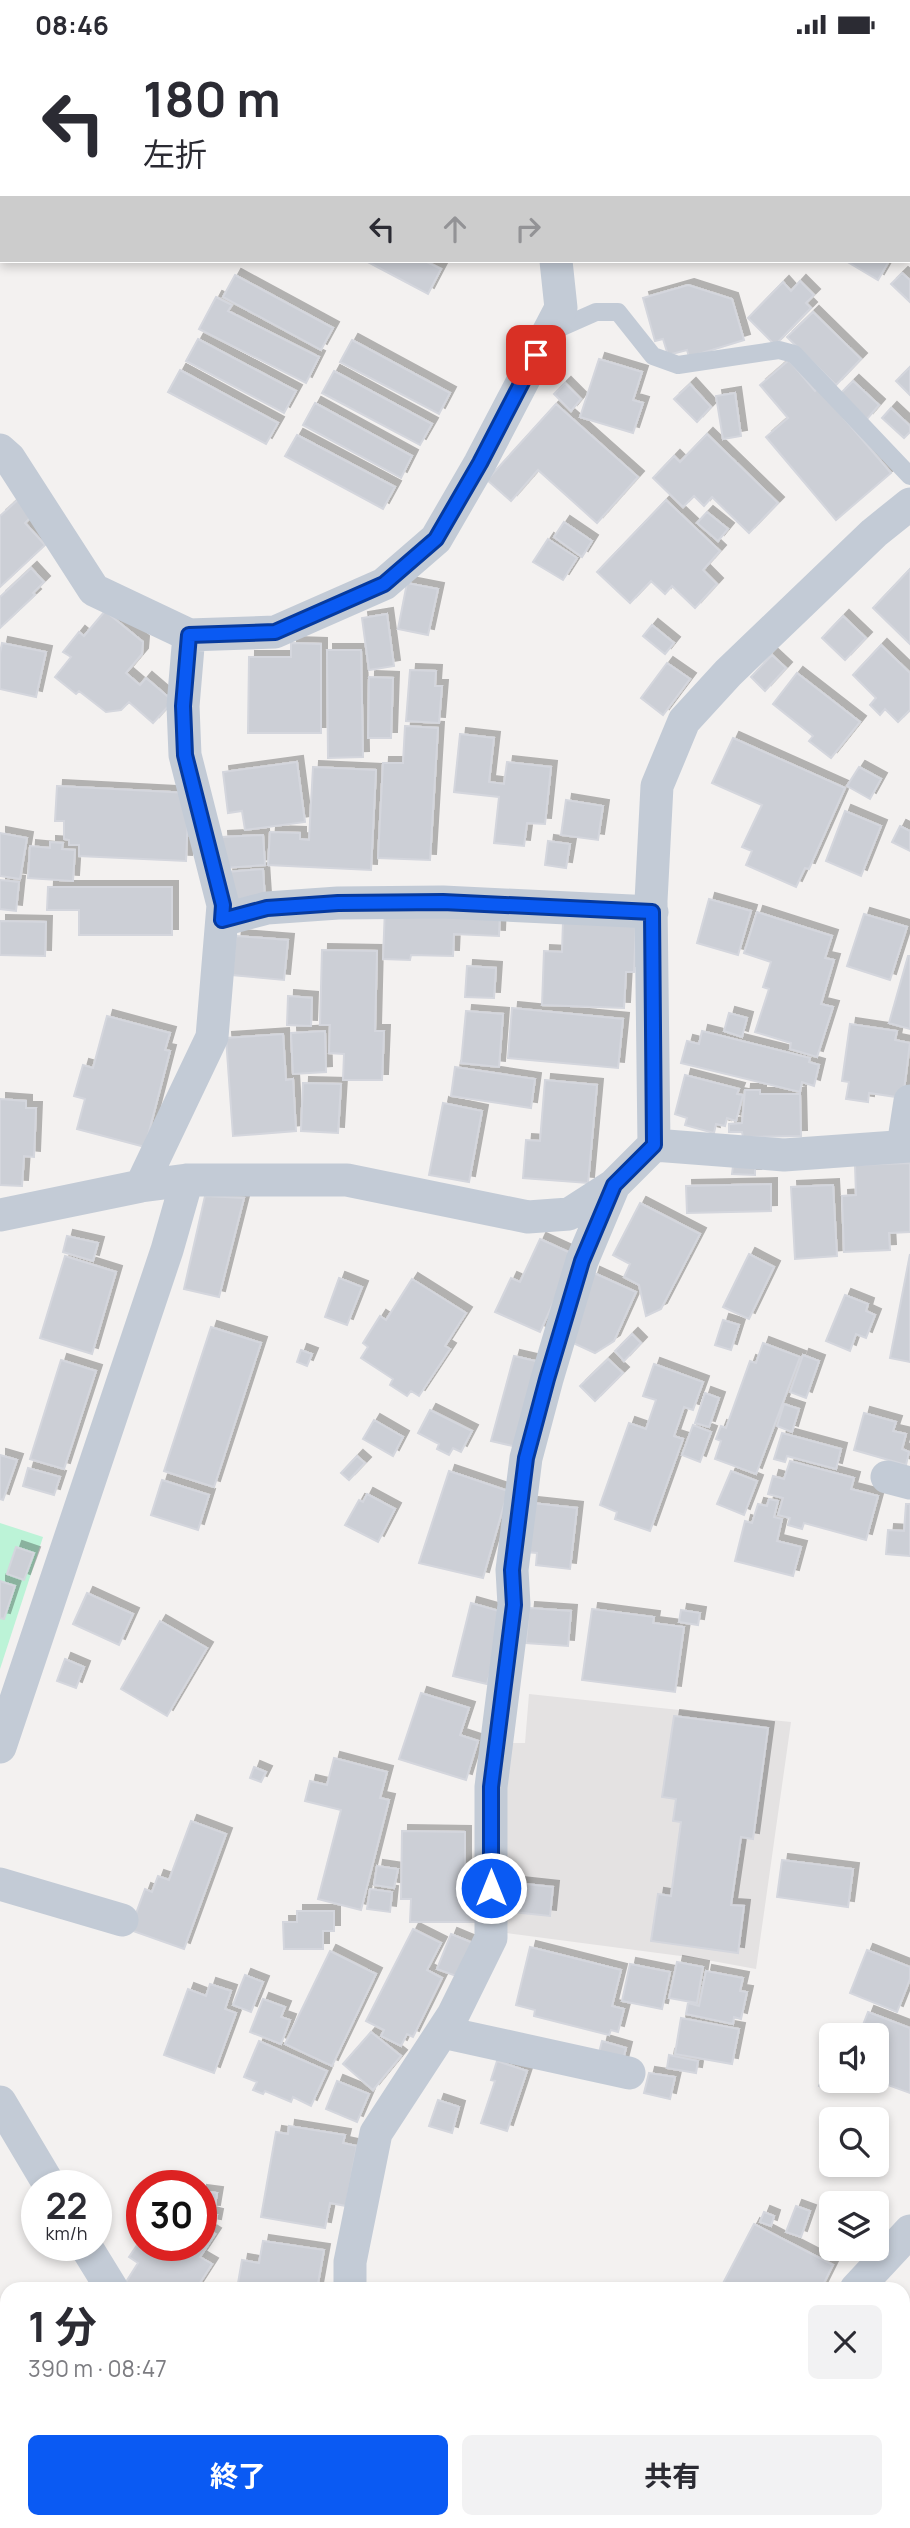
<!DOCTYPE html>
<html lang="ja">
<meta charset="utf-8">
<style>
:root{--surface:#fff;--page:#f2f2f3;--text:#2b2b33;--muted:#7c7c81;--accent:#0a5af3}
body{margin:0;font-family:Manrope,"Noto Sans JP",sans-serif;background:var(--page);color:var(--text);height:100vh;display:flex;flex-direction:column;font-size:26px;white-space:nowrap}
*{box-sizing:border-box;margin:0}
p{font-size:23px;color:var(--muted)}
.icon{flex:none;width:38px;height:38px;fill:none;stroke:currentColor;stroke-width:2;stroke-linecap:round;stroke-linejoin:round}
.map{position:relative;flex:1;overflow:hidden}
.drawer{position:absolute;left:0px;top:2233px;width:910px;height:247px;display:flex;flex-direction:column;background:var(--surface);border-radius:21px 21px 0 0;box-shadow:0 4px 10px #0003}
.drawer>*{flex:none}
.guide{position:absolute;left:0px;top:0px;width:910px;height:214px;box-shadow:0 4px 10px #0003;background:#fff;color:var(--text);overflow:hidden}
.tools{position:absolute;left:819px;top:1974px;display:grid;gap:14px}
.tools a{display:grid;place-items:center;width:70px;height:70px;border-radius:10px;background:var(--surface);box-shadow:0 4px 10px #0003;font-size:35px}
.speed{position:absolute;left:21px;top:2121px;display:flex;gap:14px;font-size:35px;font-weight:700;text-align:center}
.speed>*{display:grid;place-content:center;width:91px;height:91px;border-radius:50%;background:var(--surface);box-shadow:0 4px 10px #0003;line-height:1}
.speed small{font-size:18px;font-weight:400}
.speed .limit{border:10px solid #d22;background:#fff;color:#111}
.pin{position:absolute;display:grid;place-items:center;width:60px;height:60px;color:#fff;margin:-30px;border-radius:14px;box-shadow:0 4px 10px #0006}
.me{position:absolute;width:77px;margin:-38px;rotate:0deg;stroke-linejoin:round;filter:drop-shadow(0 0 5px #0008)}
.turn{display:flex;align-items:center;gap:24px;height:147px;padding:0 28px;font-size:32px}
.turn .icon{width:91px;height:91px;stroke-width:2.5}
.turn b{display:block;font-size:49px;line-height:60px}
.lanes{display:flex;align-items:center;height:66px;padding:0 28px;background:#0003;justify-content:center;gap:35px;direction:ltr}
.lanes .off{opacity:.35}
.round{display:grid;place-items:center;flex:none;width:74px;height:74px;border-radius:10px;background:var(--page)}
.head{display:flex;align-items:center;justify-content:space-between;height:119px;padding:0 28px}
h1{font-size:42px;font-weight:700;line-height:52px}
.action{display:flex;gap:14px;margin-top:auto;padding:14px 28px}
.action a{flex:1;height:80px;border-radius:10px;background:var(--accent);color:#fff;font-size:28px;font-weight:700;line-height:80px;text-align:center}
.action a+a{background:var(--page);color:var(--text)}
.status{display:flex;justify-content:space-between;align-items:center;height:49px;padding:0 35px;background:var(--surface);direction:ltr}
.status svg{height:19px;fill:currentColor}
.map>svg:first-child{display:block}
.education{fill:#e4e2e2}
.green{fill:#bcf3d7}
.building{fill:#cccfd6;stroke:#d4d6dd;stroke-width:2;filter:url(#shadow)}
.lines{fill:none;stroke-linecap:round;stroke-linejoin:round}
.service{stroke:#c3cbd6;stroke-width:18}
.minor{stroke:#c3cbd6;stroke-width:33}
.route-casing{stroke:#063a9e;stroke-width:18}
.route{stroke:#0a5af3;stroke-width:12}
</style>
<div class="status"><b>08:46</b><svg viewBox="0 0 49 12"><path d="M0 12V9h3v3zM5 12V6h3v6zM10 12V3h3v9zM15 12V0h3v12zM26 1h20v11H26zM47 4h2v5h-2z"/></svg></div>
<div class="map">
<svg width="910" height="2479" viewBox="0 0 910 2479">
<defs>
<filter id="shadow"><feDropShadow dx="6" dy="-6" stdDeviation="0" flood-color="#0004"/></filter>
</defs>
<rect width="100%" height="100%" fill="#f3f1f0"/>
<path class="education" d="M529,1645L791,1673L756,1920L696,1909L506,1884L507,1694H525Z"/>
<path class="green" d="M0,1474L43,1488L0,1620Z"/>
<path class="building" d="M366,212H425L441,220L428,245Z
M846,212H889L878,231Z
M902,224L910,231V253L891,235Z
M235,226L333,279L321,301L223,248Z
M800,232L814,246L806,254L811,259L775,296L748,269L783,233L791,242Z
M688,236L732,250L744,291L689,308L687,301L668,306L663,290L655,292L643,249Z
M216,248L232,256L228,262L319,308L306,334L199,280Z
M813,263L861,310L836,336L787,288Z
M198,290L296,342L284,364L186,312Z
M352,291L450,344L439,365L340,313Z
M599,310L642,323L633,351L643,354L633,384L580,368Z
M789,311L815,342L818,339L891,424L836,471L766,388L788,369L760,336Z
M910,318V346L896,332Z
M180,321L278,374L266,395L168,343Z
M334,322L432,375L420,396L322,344Z
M853,332L879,356L867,370L840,345Z
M565,334L581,350L571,362L554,345Z
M690,335L711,358L697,373L674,350Z
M735,344L741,387L723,390L716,347Z
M315,354L412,407L401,429L303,376Z
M556,355L638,428L597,474L538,421L511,452L487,431Z
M891,359L910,377V383L904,389L882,369Z
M707,385L778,454L749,484L712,448L704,457L694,447L683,458L653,429L674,407L680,413Z
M297,386L395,438L383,460L285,407Z
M21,448L35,464L25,474L45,496L0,538V467Z
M666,451L720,502L703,521L717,535L695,559L672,537L665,545L651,532L630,554L597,523Z
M707,463L728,480L718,492L697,474Z
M564,473L592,492L582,508L554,488Z
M548,490L577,509L563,531L533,513Z
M31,519L44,533L33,544L35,546L0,579V548Z
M910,520V595L873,559Z
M407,534L438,540L428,586L398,580Z
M105,562L143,593L142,605L126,624L140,636L146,629L173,652L153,674L129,653L121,661L106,663L79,642L76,645L55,628L71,608L63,603L79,583L84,587Z
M387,565L394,617L369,621L362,569Z
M843,567L866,589L845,611L822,589Z
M652,576L674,594L665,605L643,587Z
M2,594L46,603L36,648L0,640V604Z
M291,594L321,595V684H248L249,608H291Z
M881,596L910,624V661L898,673L885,660L880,666L870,656L876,649L853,626Z
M327,601H361L363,708L328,709Z
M772,606L786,619L765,642L751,628Z
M667,614L690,630L663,666L641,649Z
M410,621L436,622L435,637H442L439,674L406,672Z
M797,624L860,673L831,709L809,692L813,687L773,655Z
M369,628L393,629L391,689H368Z
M405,677L438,679L430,811L378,809L383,714H403Z
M460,685L494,689L489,733L504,735L507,713L551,718L545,775L527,774L524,797L494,794L499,748L454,743Z
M733,689L845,739L809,820L805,819L796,838L746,816L752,802L742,798L762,756L712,734Z
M297,713L305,773L245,781L242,762L228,764L223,723Z
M313,718L376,721L371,821L268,816L270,783L300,784V790L309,791Z
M859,718L881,730L870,750L847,737Z
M57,737L189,744L186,812L79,807V796H69V791L64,790V772H55Z
M566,751L603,757L598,791L561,786Z
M845,762L881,777L861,827L826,812Z
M900,777L910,782V802L892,793Z
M0,784L27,789L20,830L0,827Z
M263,786L265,816L224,819L222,788Z
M548,792L570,795L566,819L545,816Z
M50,793L63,794L62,800L75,801L73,832L28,829L30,797L50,799Z
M263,820L265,850L229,853L227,823Z
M0,831L19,833L16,862L0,860Z
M48,838H172V886H79V861H47Z
M709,850L751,862L738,906L697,894Z
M385,859L500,862L499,887L454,885L453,907L411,906L410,911L383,910Z
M757,863L832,887L825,909L834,911L821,955L833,958L817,1008L790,1000L791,994L755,983L769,940L763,938L771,913L744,904Z
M864,865L907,878L890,931L847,917Z
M0,872L46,873L45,907L0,906Z
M563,872L636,875L634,923H626L624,959L542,956L544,902L562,903Z
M236,887L288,891L284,931L232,926Z
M322,901L377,902L375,982H384L382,1031H343L344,1005L329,1004L330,976H320Z
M908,907H910V980L889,974Z
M467,917L496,919L494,949L465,948Z
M288,947L312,949L311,977L287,976Z
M512,959L623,970L618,1019L508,1009Z
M466,962L503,965L499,1018L461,1014Z
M729,964L747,969L742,988L724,982Z
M107,967L170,984L165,1001L170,1002L145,1098L77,1080L85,1050L74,1047L83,1016L93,1019Z
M850,975L897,982L895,991L910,994L903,1049L869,1044L868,1053L846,1050L849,1033L842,1032Z
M325,982L326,1023L293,1025L291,984Z
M702,982L810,1009L809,1013L819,1016L814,1037L802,1033L800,1043L681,1014L687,992L699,995Z
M283,985L286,1031L293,1030L296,1082L233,1087L226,989Z
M455,1018L535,1030L531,1059L451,1047Z
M685,1026L739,1040L737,1045L743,1046L736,1072L727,1069L725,1077L716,1075L714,1084L685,1076L687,1069L675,1065Z
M545,1031L597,1036L588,1134L523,1129L526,1091L540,1092Z
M303,1034L341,1035L338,1084L301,1082Z
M745,1041H760V1045H800L801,1087L743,1088L742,1083H729V1075L742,1074Z
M0,1050L26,1052V1059H36L34,1108L24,1107L22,1137L0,1136Z
M443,1054L482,1062L469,1133L429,1126Z
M910,1114V1183L889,1184L890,1201L844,1203L842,1147L856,1146L855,1116Z
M733,1117L755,1118V1126L732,1125Z
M771,1135V1162L687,1164L686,1137Z
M833,1136L837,1207L795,1210L791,1138Z
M205,1147L244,1149L219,1248L184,1240Z
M640,1154L700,1185L661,1260L646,1267L639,1236L624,1228L630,1215L613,1206Z
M67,1187L98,1194L93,1212L63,1203Z
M540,1190L575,1206L540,1283L495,1263L511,1229L520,1233Z
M749,1205L774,1218L749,1270L723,1258Z
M910,1205V1313L890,1309Z
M65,1207L116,1223L92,1305L40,1289Z
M594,1224L636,1243L614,1292L595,1304L573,1294Z
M339,1229L362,1238L347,1276L325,1268Z
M412,1230L466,1264L445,1297L450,1300L419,1347L411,1342L407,1347L390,1336L393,1330L361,1309L368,1298L363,1294L380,1267L386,1271Z
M845,1246L868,1255L866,1262L875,1266L866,1289L856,1285L850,1302L826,1292Z
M723,1271L739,1276L731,1301L715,1296Z
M211,1278L261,1294L214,1438L164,1422Z
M632,1285L641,1294L624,1312L615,1302Z
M763,1294L800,1308L756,1425L715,1410L721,1392L716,1390L721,1377L726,1379L750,1312L756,1314Z
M301,1301L312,1305L307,1317L297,1313Z
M803,1306L819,1312L806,1349L790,1343Z
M514,1307L540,1313L517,1398L491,1392Z
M608,1310L623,1324L595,1352L580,1337Z
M61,1311L96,1322L64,1420L30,1410Z
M654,1315L703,1333L693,1361L684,1358L674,1387L683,1390L650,1482L615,1470L617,1463L600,1456L629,1374L646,1380L656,1351L643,1347Z
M705,1344L719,1349L709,1378L695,1374Z
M784,1355L799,1360L792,1383L777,1377Z
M430,1361L472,1382L461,1403L453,1399L449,1406L437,1400L439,1395L418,1384Z
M864,1364L896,1373L893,1382L906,1385L902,1400L909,1403L906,1416L854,1401Z
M374,1371L403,1388L393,1407L363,1390Z
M693,1376L711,1383L700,1413L682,1406Z
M782,1384L841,1400L836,1420L787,1407L785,1413L774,1410Z
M0,1406L17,1411L3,1451L0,1450Z
M357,1407L365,1414L349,1431L341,1424Z
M790,1412L854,1429L851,1440L878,1447L866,1491L804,1474L802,1480L788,1476L790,1469L778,1466L783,1449L768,1445L773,1427L784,1430Z
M28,1419L60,1428L54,1446L23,1437Z
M449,1422L508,1442L483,1529L419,1514Z
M731,1422L757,1432L744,1466L717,1455Z
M162,1431L209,1446L198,1481L151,1466Z
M367,1445L395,1460L378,1493L345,1476L359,1451L363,1453Z
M769,1450L778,1452L774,1468L782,1470L777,1492L801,1498L793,1527L735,1512L745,1472L752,1474L758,1455L767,1457Z
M532,1454L577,1459L570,1520L536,1516L537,1504L526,1503Z
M906,1455H910V1507L886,1505L888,1481L904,1482Z
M16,1498L34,1504L24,1531L7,1525Z
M0,1532L15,1537L4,1570L0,1569Z
M87,1544L133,1565L119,1596L73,1575Z
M471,1554L506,1564L487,1635L453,1627Z
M529,1559L571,1562L568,1597L526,1594Z
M592,1560L654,1568L653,1574L684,1578L675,1643L582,1631Z
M681,1561L700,1564L698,1576L679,1573Z
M160,1572L207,1599L167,1667L121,1640Z
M65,1610L84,1618L76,1639L57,1632Z
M421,1644L469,1659L460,1686L478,1692L466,1731L399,1710Z
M674,1667L768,1679L753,1790L741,1788L731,1856L744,1857L738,1904L651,1892L658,1845L671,1847L681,1773L673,1772L676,1750L662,1748Z
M334,1709L387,1723L380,1749L389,1751L361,1861L318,1850L341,1761L305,1752L310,1732L327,1736Z
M254,1718L266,1723L261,1733L250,1729Z
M191,1772L226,1785L184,1900L130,1881L145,1840L152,1843L158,1827L169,1831Z
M402,1782L465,1783V1835H473L472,1843H478V1873H410L411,1850H401Z
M782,1811L853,1820L848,1858L777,1848Z
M377,1817L398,1820L394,1839L374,1836Z
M517,1834L553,1838L550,1867L513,1863Z
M370,1840L392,1843L390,1863L367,1860Z
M297,1862H334V1882H323V1900H284L283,1873H297Z
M413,1880L441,1894L427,1921L442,1929L413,1988L407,1985L401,1997L381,1987L384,1981L366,1972Z
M451,1885L473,1894L459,1928L437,1920Z
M530,1898L621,1921L612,1957L624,1960L618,1983L611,1981L609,1986L534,1967L535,1961L516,1956Z
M867,1901L910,1918V1930L897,1963L850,1944Z
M330,1902L376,1925L332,2017L285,1995Z
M677,1913L703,1918L697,1954L669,1949Z
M630,1915L670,1923L662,1960L622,1952Z
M706,1922L743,1929L740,1942L747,1943L741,1970L734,1968L733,1975L686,1965L688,1954L699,1957Z
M245,1926L263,1933L251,1963L233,1956Z
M210,1935L231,1942L225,1960L236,1964L214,2024L164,2006L188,1940L206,1947Z
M263,1950L285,1958L281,1968L290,1971L281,1995L250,1983Z
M868,1963L910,1979V2044L885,2035L888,2027L877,2023V1986H859Z
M681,1969L739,1980L732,2015L675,2005Z
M371,1983L401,2007L373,2041L343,2015Z
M259,1992L327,2022L311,2057L293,2048L291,2053L265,2042L263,2045L253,2041L257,2033L244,2028Z
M602,1992L626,1999L622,2015L598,2008Z
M669,2006L698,2012L696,2024L667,2019Z
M497,2012L527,2022L507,2082L481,2074L495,2032L491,2031Z
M825,2023L831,2026V2032H833L829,2041L819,2037Z
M649,2024L675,2028L670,2050L644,2044Z
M337,2032L369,2045L357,2073L326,2060Z
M438,2051L459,2058L452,2084L429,2077Z
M289,2077L345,2086L343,2094L357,2097L346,2157L330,2154L325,2179L261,2168L276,2083L288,2085Z
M201,2142L217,2144L214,2162L201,2161Z
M796,2157L810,2162L801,2188L786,2183Z
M205,2163L217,2166L215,2176L203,2174Z
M764,2163L774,2167L771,2177L760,2173Z
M754,2175L833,2216L821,2240H812L803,2235L801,2240H720Z
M201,2176L215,2185L200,2208L212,2215L196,2240H132L126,2233L138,2214L129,2208L142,2189V2196H201Z
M263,2192L324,2201L317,2240H237L242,2211L259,2214Z
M0,2436L7,2438V2473H99L97,2479H0Z
M270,2473H306L304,2479H268Z
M687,2473H738L736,2479H685Z"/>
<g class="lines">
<path class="service" d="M553,282L596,263H618L653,307L678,316L779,301L794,305L910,427"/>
<path class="minor" d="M436,2L437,0
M0,401L9,409L94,541L189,586L275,583L384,535L436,490L480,414L561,259L556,212
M222,871L267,859L338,854L443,853L652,863
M654,1096L784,1106L910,1097
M903,1097L910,1052
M141,1137L212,988L223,856L185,706L183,657L189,586
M0,1166L141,1137L187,1131H347L528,1168L569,1165L614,1136L654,1096L651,852L657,737L684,672L728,624L874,484L910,455
M887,1428L910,1434
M0,1698L167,1201L187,1131
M0,1835L122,1871
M442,1983L629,2024
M0,2053L50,2137
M85,2196L112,2240
M350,2240V2213L376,2084L453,1966L491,1889V1738L514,1556L512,1521L526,1409L547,1330L582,1212L614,1136
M856,2240L910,2182
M903,2297L910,2296
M395,2473L413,2479
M233,2479L235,2473"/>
</g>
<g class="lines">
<g class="route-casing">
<path id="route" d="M491,1839V1738L514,1556L512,1521L526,1409L547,1330L582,1212L614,1136L654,1096L652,863L443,853L338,854L267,859L222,871L223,856L185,706L183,657L189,586L275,583L384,535L436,490L480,414L536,306"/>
</g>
<use href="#route" class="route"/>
</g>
</svg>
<div class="tools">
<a><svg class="icon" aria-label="sound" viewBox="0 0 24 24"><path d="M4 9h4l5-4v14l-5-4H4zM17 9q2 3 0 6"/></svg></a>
<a><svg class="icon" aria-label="search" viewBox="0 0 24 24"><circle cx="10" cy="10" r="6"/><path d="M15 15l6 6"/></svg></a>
<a><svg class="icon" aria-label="layers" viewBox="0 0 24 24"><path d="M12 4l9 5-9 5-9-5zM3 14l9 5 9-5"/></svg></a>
</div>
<div class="speed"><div>22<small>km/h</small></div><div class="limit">30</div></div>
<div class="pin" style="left:536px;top:306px;background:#d93025"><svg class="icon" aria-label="arrive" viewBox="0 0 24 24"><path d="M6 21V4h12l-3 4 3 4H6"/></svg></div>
<svg class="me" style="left:491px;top:1839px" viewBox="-20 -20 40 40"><circle r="17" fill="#0a5af3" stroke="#fff" stroke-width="3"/><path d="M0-11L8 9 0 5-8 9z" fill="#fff"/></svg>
<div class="guide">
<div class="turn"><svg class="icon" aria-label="left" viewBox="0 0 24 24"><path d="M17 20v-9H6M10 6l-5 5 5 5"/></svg><div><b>180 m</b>左折</div></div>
<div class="lanes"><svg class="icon" aria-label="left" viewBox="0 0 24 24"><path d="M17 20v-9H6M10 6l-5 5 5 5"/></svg><svg class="icon off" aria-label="ahead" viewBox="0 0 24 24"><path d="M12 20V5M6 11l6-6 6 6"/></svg><svg class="icon off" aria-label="right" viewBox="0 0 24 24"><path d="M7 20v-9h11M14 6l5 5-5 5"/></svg></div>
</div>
<section class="drawer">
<div class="head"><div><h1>1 分</h1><p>390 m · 08:47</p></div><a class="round"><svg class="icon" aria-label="close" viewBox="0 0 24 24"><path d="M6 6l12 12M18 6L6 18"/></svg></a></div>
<div class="action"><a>終了</a><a>共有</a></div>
</section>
</div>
